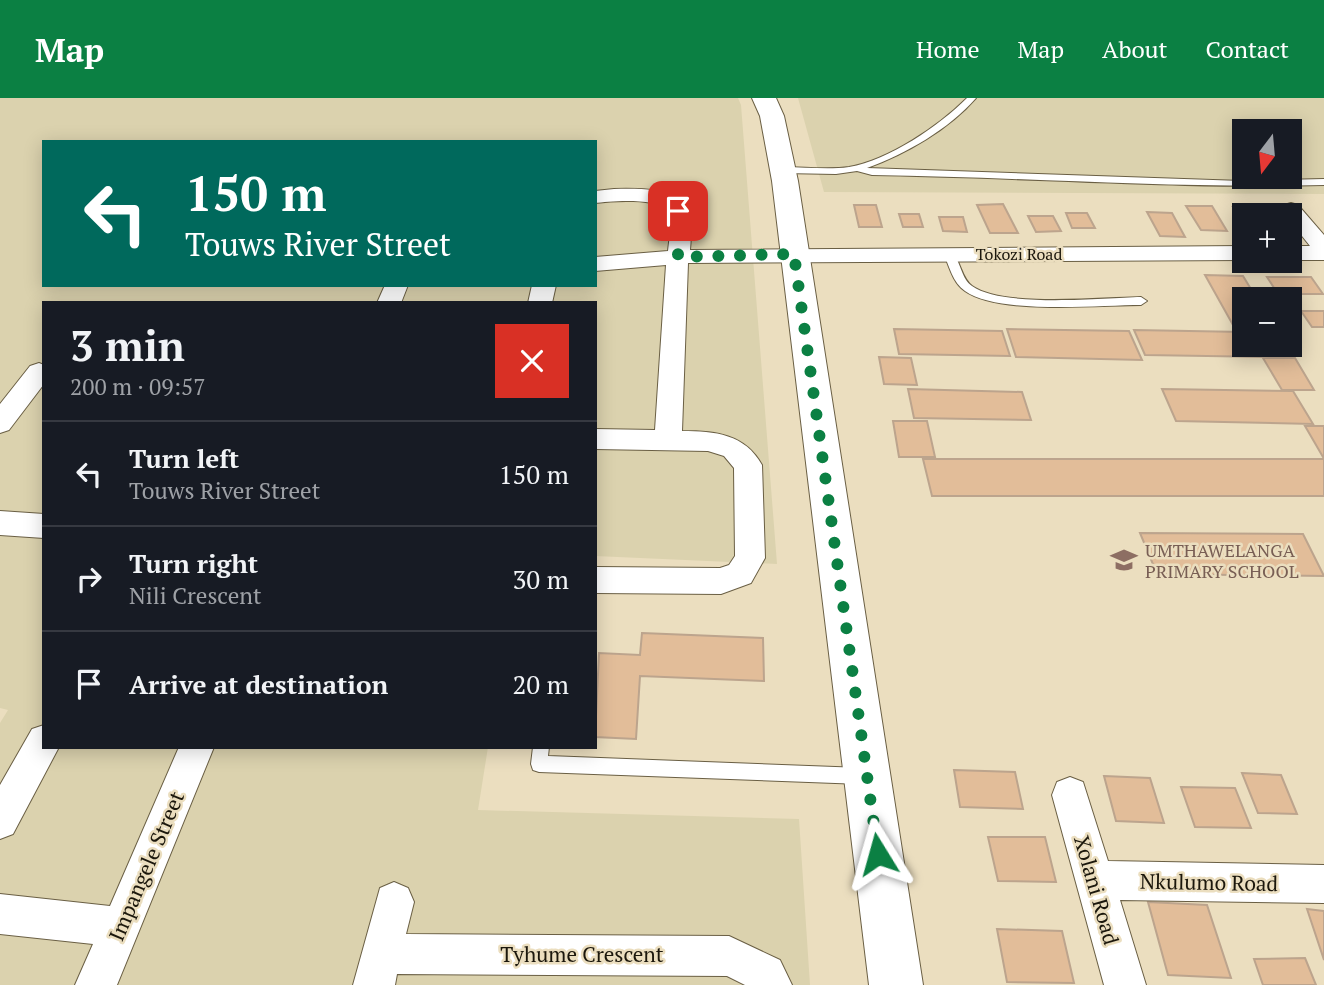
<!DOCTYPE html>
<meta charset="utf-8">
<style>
:root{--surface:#171b24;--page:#242831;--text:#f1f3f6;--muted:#9ea1a6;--line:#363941;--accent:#0b8043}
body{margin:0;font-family:"PT Serif",serif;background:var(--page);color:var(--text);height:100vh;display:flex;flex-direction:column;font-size:26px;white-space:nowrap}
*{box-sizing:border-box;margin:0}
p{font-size:23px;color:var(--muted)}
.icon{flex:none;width:38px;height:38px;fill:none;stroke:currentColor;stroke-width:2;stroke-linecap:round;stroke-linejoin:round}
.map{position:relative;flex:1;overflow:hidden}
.side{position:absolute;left:42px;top:203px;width:555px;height:448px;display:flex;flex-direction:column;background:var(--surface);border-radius:0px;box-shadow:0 4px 18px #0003}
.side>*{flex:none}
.hud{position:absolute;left:42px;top:42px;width:555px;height:147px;border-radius:0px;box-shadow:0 4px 18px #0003;background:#00695c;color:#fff;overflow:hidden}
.needle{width:46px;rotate:196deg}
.controls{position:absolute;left:1232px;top:21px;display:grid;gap:14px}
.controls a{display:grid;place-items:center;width:70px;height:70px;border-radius:0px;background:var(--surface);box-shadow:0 4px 18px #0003;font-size:35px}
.pin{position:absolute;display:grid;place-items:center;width:60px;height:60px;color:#fff;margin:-30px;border-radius:14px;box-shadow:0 4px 10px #0006}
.me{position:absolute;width:77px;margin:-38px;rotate:352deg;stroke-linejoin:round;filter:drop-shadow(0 0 5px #0008)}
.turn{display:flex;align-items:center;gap:24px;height:147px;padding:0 28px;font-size:32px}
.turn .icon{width:91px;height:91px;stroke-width:2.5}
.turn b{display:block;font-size:49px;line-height:60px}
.round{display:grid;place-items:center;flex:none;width:74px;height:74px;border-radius:0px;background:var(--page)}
.headline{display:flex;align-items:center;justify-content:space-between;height:119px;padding:0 28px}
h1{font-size:42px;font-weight:600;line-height:52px}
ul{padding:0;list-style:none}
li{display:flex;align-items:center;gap:21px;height:105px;padding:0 28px;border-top:2px solid var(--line)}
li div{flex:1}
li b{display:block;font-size:26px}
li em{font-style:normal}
header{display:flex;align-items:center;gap:42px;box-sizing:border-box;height:98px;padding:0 35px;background:var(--accent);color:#fff}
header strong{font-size:33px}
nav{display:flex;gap:38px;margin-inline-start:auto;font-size:24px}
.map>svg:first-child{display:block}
.sand{fill:#dbd2ae;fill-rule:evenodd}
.building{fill:#e2bd99;stroke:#bca48d;stroke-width:2}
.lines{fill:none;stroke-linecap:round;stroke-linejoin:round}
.lane-casing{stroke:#6a5f44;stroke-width:2}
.street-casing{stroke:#6a5f44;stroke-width:2}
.secondary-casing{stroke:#6a5f44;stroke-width:2}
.lane{fill:#fff;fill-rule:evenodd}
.street{fill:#fff;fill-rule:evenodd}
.secondary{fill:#fff;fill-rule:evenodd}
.route{stroke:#0b8043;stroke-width:12;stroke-dasharray:0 21.6}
.labels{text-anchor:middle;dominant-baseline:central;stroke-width:5;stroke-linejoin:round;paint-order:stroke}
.far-street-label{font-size:16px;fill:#1b170c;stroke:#ebdebf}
.education-label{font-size:18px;fill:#785e54;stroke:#ebdebf;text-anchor:start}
.near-street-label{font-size:21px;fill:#1b170c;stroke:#ebdebf}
</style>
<header>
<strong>Map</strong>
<nav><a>Home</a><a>Map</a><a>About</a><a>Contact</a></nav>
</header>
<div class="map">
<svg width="1324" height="887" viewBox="0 0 1324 887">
<rect width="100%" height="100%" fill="#ebdebf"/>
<path class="sand" d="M0,0H738L741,7L777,466L595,458V205H44V649H488L478,712L799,721L810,887H0V625L8,612L0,610ZM44,44H595V187H44Z
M798,0H1324V96L824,94ZM1244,33H1290V79H1244Z"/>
<path class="building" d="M1003,106L1018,135H990L977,107Z
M854,107H876L882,129H859Z
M1186,108H1212L1227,133L1201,132Z
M1233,109L1263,110L1268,117H1244V128Z
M1147,114L1172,115L1185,139L1160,138Z
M1066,115H1087L1095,130H1072Z
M899,116H919L923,129H903Z
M1028,118H1053L1061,133L1036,134Z
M939,119H963L967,134L943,133Z
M1205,177L1243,178L1257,201H1244V227H1233Z
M1267,179H1311L1323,196H1278Z
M1301,213H1324V229H1312Z
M894,231L1002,233L1010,258L899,256Z
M1007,231L1129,233L1142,262L1016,259Z
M1134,232L1244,234V247H1261L1268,259L1145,257Z
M879,259L911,260L917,287L884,286Z
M1263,260H1295L1314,292H1282Z
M908,291L1022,294L1031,322L914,320Z
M1162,291L1293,293L1313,326L1176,323Z
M893,323H927L935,359H899Z
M1305,328H1324V359H1323Z
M923,361H1324V398H932Z
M1140,435L1303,436L1324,478L1157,476Z
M642,535L763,540L764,583L640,578L636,641L595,639L599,555L640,557Z
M954,672L1015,674L1023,711L960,709Z
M1242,675L1281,677L1297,716L1258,715Z
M1104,678L1150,680L1164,725L1116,723Z
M1181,689L1235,690L1251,730L1195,729Z
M988,739H1045L1056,784L998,783Z
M1148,804L1207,807L1231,880L1168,877Z
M1307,811L1324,813V862Z
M997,831L1062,833L1074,885L1007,884Z
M1305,860L1316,887H1263L1254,861Z"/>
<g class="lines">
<g class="lane-casing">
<path id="lane" d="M967,0H976C949,31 906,56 867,70L1242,83L1324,81V87C1173,91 1023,79 872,77L857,73L836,76L783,75L778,72L783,69C805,69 828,72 849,69C889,62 939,28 967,0Z
M949,153C961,159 960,180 972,188C1003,210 1102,200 1141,199L1147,203L1141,207C1099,207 999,217 965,193C953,185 949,168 944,156Z
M533,649H549L548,658L862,670L868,672L870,678L868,684L862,686L539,674L533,672L531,666Z"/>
</g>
<g class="street-casing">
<path id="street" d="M614,91C665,90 696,92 690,152L1244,148V162L688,165L682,333C715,333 745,336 762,367L765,460L751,485L721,496L595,495V469L720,470L729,467L735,458L734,370L724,358L708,353L595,351V331L655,332L666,167L595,173V159L668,153C669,142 673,124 667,113C658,99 610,103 595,105V93Z
M1291,105L1298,107L1324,137V162H1290V148H1310L1290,123V117H1285L1280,111L1284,107Z
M385,187H408L401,205H377Z
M532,187H556L552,205H528Z
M39,265L44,267V286L9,332L0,335V306L30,268Z
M0,413L44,416V440L0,437Z
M44,627V649H59L13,736L0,741V687L32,631Z
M179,649H214L117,887H75L93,846L0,836V796L110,808Z
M1070,679L1083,684L1108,763L1324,767V805L1120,802L1146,887H1104L1052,697L1057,684Z
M394,784L408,790L414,804L406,836L729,838L780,862L792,887H745L727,878L397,876L395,887H353L380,790Z"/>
</g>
<g class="secondary-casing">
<path id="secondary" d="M752,0H776L784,18L798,83L923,887H869L772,83L760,18Z"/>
</g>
<use href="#lane" class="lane"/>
<use href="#street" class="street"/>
<use href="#secondary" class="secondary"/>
</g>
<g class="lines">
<path class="route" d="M678,113V159L794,156L878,756"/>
</g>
<defs>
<g id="school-bare" transform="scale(2.1)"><path d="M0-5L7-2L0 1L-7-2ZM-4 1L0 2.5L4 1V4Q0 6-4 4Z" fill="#8d6e63" stroke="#ebdebf" stroke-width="2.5" paint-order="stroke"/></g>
</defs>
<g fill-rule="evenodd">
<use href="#school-bare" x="1124" y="462"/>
</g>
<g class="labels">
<g class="far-street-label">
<text x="1019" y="156">Tokozi Road</text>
</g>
<g class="education-label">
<text x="1145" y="452">UMTHAWELANGA<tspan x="1145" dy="21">PRIMARY SCHOOL</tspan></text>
</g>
<g class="near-street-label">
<text transform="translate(146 768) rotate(-67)">Impangele Street</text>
<text transform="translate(1209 784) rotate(1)">Nkulumo Road</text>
<text transform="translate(1097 792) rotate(74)">Xolani Road</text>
<text x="582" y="856">Tyhume Crescent</text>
</g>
</g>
</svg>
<div class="controls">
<a><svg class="needle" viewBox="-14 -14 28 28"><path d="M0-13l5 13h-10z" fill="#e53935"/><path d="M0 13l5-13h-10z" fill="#9ea1a6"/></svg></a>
<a>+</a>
<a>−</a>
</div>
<div class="pin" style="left:678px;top:113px;background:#d93025"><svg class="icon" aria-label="arrive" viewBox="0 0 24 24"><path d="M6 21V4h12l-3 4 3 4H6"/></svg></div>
<svg class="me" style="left:878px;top:756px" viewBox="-20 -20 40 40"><path d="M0-17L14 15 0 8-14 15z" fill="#0b8043" stroke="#fff" stroke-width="4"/></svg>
<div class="hud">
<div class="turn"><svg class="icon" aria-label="left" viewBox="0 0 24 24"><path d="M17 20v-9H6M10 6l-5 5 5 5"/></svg><div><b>150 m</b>Touws River Street</div></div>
</div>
<section class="side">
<div class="headline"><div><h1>3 min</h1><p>200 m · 09:57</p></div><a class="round" style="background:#d93025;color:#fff"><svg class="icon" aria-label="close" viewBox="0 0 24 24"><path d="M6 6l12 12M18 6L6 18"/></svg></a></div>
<ul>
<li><svg class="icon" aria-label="left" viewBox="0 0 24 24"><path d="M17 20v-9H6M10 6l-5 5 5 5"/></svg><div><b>Turn left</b><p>Touws River Street</p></div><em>150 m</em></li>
<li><svg class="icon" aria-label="right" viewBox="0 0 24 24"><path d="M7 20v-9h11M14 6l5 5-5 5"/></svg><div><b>Turn right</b><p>Nili Crescent</p></div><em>30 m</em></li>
<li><svg class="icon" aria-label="arrive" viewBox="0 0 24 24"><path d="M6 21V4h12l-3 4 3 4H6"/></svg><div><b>Arrive at destination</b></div><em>20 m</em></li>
</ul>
</section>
</div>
